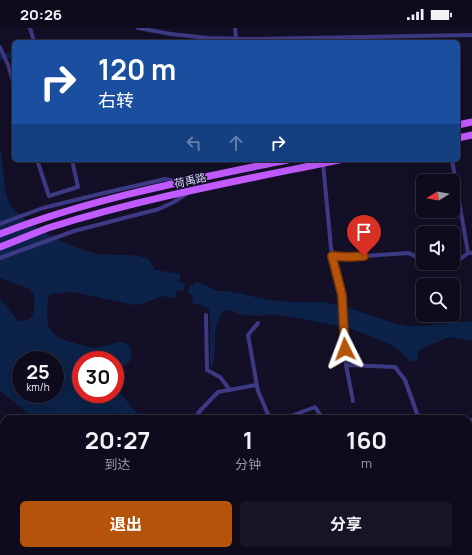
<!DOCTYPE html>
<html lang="zh">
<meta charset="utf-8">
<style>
:root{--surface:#0e0b1c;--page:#171425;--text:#f1f3f6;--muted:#9b9ba3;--line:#2e2b3b;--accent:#b45309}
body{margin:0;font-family:Manrope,"Noto Sans SC",sans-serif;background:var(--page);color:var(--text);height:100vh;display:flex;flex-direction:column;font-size:15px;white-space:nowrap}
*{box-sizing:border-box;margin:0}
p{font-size:13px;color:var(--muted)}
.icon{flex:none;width:22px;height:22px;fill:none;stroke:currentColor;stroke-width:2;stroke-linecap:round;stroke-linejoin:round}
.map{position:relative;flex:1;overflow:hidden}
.drawer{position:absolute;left:0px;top:387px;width:472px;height:140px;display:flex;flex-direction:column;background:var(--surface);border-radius:12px 12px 0 0;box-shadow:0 4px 16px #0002,0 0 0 1px var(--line)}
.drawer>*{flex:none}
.hud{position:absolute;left:12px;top:12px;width:448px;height:122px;border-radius:6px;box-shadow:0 4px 16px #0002,0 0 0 1px var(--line);background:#1a4fa0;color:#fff;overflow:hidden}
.needle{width:26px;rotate:259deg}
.tools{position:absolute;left:416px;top:146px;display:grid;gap:8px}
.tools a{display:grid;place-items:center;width:44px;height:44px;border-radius:6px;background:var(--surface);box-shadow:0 4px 16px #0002,0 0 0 1px var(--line);font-size:20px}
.speed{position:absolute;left:12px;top:323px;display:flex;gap:8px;font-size:20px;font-weight:700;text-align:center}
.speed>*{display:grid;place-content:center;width:52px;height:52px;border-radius:50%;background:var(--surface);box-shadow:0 4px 16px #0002,0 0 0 1px var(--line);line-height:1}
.speed small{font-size:10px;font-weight:400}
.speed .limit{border:6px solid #d22;background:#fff;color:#111}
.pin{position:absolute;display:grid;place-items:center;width:34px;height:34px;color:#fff;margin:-41px -17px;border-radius:50% 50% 50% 0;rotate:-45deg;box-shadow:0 0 4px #0007}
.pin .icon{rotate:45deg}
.me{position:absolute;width:44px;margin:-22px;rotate:357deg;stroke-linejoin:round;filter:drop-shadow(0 0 3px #0008)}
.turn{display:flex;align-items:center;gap:14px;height:84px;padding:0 20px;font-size:18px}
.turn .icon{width:52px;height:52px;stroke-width:2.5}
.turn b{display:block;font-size:28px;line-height:34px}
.lanes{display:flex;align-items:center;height:38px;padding:0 20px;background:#0003;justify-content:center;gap:20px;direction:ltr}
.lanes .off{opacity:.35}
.eta{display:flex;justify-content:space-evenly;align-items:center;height:68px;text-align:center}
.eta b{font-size:24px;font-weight:700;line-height:28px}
.button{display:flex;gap:8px;margin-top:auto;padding:8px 20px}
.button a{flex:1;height:46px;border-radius:6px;background:var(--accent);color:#fff;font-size:16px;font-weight:700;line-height:46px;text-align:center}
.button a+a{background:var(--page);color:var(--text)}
.status{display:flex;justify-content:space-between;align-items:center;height:28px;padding:0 20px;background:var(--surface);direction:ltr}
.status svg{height:11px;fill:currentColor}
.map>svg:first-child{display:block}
.water{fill:#0c2248;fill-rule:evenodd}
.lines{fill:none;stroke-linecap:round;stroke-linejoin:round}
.street{stroke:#3d3a85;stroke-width:4}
.primary{stroke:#c25bff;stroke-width:7}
.route-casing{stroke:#753606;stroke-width:10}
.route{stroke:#b45309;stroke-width:7}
.labels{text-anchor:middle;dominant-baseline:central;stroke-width:3;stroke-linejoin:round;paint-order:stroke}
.street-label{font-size:11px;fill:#d9d4ff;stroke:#130f26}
</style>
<div class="status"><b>20:26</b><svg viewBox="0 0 49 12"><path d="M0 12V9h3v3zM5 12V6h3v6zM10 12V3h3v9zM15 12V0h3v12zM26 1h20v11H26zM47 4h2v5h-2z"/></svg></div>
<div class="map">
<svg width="472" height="527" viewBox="0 0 472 527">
<rect width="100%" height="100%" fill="#130f26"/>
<path class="water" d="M14,23V30L0,32V26Z
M0,119C4,135 3,164 10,176C23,197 76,223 100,226C115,228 131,225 146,230C151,232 152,237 155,242L181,246L179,253L185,256L184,262L176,263L175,270L162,268L142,276L134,277L73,264L51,266L48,271L47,287L48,298L56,308L63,312L94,320L121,314C132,315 133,325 130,333L115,345V332H81V366H115V358L133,381L145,391H37L30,387L0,363V271L18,293C37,294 34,281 34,267L30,261L0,250ZM21,332H55V366H21Z
M196,253L218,263H227L270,272L294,274H323L349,280L396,296L411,298H426L436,296L472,293V313L449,309L419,322L417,327V334L409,333L401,324L388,315L349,300L292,289L269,286L258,288L243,287L227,282L223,283C210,300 218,321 212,340L210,337V284L207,279L192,275L193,268L188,265L189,257H194Z
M221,523H308L318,527H227Z"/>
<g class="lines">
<path class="street" d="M30,0L33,10
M138,0L171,6L208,10L249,11
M235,0L236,11
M249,14V11L472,7
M0,19L8,37L14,57
M37,132L49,168L78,159L72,132
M452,132L468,225
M323,135L331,220L342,267L346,337L353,373
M0,196L43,180L104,165L165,151L177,153
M333,228L349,229L409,225L418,230L421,240L445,235
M0,230L74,203L159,181L174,174L186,166
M453,233L459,232L468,225H472
M206,287L207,342L220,349L230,362
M258,295L248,307L258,363L270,391
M346,337L395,339L405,352L419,391
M201,391L198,385L218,364L256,357
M283,391L315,379L323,391
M468,393L472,392
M0,410L4,421
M31,523V527
M418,523L421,527
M467,523L468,527"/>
<path class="primary" d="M458,97L472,94
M458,110L472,107
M0,206C92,170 190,152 287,132
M0,219C16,213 32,206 48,200C143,170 242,152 339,132"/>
</g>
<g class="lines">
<g class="route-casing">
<path id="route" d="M345,321L342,267L332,228L349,229L364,228"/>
</g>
<use href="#route" class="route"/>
</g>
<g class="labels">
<g class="street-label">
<text transform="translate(190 152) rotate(-13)">荷禹路</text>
</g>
</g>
</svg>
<div class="tools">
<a><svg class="needle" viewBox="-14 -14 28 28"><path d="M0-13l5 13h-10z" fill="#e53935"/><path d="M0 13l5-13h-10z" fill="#9b9ba3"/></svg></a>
<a><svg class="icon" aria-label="sound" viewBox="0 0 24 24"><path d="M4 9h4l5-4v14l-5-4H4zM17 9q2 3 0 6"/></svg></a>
<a><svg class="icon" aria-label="search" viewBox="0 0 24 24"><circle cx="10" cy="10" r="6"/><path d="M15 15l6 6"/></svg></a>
</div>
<div class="speed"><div>25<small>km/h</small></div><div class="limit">30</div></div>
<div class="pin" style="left:364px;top:228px;background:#d93025"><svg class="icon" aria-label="arrive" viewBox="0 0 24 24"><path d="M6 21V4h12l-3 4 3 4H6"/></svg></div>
<svg class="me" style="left:345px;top:321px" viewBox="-20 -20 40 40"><path d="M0-17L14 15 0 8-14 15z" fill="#b45309" stroke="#fff" stroke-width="4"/></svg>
<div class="hud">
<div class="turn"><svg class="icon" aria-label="right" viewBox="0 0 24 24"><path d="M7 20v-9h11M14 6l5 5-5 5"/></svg><div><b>120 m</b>右转</div></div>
<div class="lanes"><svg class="icon off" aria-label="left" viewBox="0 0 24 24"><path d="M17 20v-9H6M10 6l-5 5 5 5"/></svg><svg class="icon off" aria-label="ahead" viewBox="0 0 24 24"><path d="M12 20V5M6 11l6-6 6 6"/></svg><svg class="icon" aria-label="right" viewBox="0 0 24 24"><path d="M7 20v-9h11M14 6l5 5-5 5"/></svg></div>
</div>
<section class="drawer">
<div class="eta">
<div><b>20:27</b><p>到达</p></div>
<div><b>1</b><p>分钟</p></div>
<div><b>160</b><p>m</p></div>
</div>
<div class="button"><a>退出</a><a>分享</a></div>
</section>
</div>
